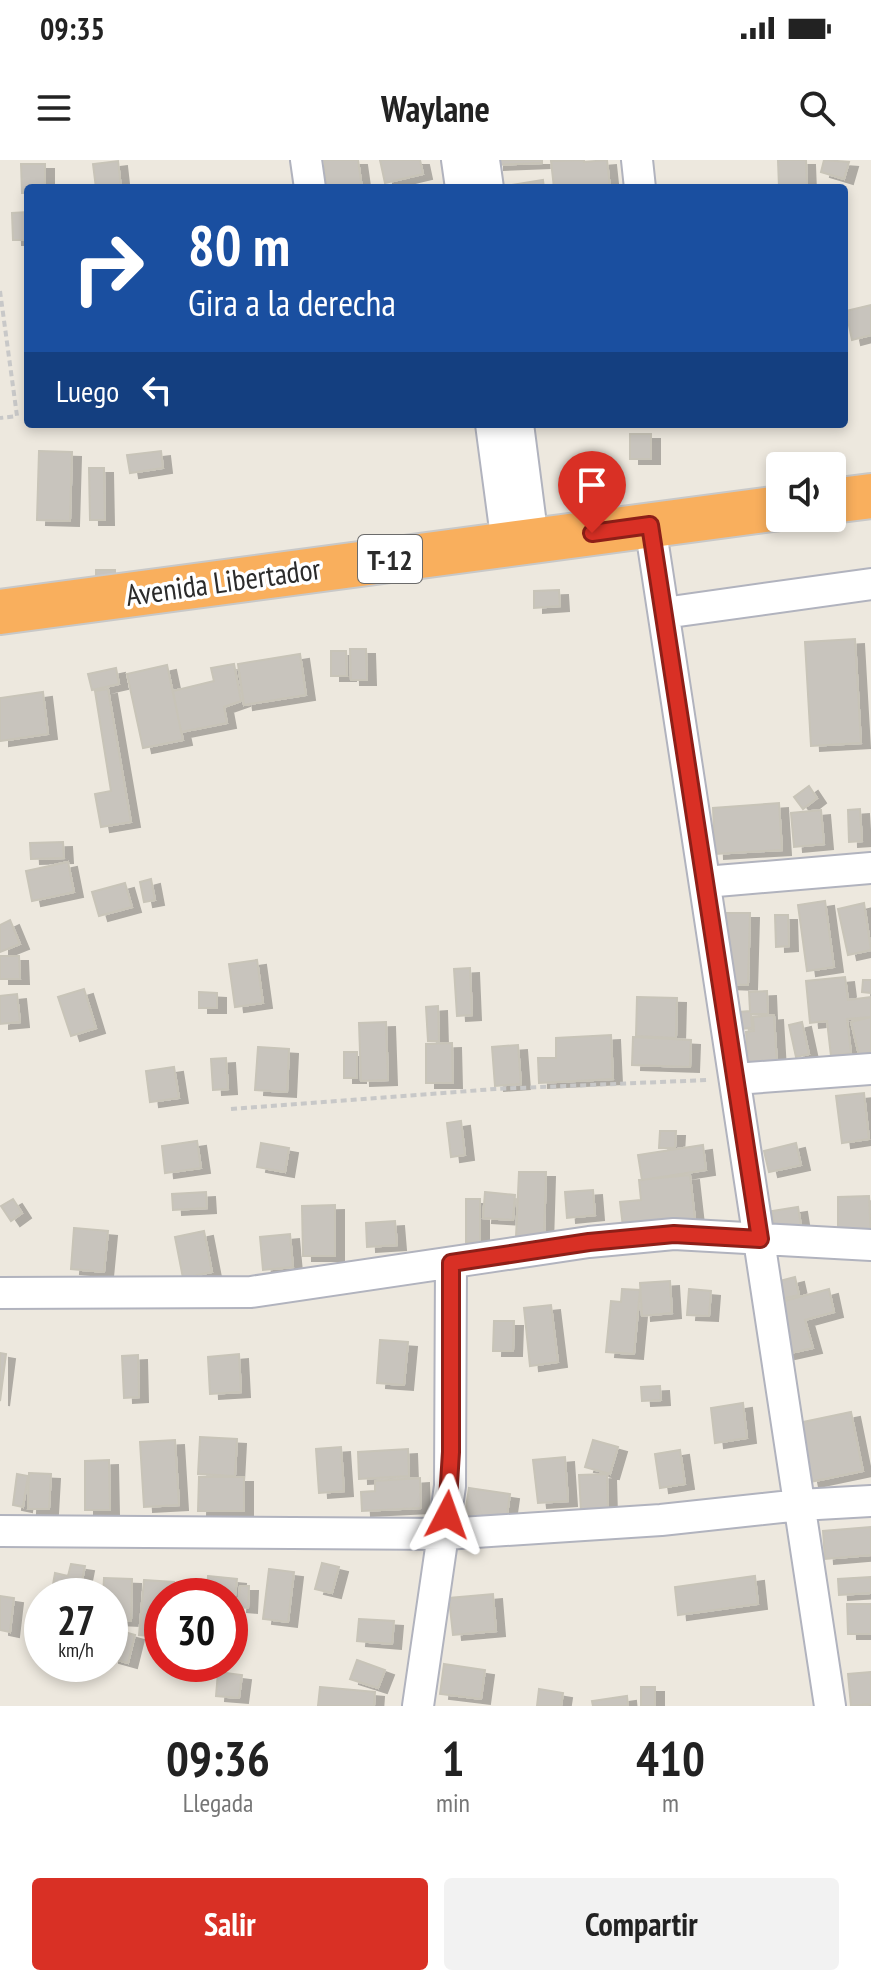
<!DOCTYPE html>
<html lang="es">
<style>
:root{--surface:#fff;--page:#f2f2f2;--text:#222;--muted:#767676;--accent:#d93025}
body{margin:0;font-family:"PT Sans Narrow",sans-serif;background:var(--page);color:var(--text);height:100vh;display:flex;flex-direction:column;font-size:30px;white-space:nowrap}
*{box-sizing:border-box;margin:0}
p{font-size:26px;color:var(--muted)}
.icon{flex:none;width:44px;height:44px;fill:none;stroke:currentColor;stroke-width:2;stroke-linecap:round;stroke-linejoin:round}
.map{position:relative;height:1546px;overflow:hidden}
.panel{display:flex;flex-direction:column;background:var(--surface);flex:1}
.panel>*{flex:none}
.banner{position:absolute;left:24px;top:24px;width:824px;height:244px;border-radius:8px;box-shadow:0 4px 12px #0003;background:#1a4fa0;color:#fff;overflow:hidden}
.fabs{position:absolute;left:766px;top:292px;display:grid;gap:16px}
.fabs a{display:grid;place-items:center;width:80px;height:80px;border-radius:8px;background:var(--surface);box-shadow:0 4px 12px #0003;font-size:40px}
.speed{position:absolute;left:24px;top:1418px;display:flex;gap:16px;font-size:40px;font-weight:700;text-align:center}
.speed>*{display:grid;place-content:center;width:104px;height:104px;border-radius:50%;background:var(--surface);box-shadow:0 4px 12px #0003;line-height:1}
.speed small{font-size:20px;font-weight:400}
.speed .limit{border:12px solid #d22;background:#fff;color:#111}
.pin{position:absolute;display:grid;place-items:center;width:68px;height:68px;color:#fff;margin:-82px -34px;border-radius:50% 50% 50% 0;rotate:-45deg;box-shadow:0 0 8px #0007}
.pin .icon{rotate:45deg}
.me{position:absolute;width:88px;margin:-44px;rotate:4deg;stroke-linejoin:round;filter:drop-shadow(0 0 6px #0008)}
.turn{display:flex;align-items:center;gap:28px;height:168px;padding:0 32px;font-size:36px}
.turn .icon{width:104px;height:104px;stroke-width:2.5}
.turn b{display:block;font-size:56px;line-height:68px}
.then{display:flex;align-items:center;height:76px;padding:0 32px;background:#0003;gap:16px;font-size:30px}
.eta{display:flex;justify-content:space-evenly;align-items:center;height:136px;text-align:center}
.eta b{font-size:48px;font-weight:600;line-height:56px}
.action{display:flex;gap:16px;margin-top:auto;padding:16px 32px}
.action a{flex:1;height:92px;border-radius:8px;background:var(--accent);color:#fff;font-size:32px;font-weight:600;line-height:92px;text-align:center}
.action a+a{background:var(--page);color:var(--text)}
.status{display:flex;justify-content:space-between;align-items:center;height:56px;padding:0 40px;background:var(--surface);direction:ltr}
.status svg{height:22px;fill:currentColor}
header{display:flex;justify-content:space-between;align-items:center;height:104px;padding:0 32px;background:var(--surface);font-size:36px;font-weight:600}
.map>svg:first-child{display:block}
.building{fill:#c8c4bd;stroke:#c8c4b8;stroke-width:2;filter:url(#shadow)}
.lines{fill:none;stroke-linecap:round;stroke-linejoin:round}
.minor-casing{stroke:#b1b3be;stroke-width:34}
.highway-casing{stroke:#c8c8c8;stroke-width:48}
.path{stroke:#c8c8c8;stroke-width:4;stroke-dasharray:6 4;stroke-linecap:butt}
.minor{stroke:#fff;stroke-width:30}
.highway{stroke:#f9af5d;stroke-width:44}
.route-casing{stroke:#8d1f18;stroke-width:20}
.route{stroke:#d93025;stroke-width:14}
.labels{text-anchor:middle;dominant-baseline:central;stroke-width:7;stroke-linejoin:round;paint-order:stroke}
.shield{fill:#fff;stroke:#6b6b6b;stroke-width:2}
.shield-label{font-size:28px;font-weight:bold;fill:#2b2b2b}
.street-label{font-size:30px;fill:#2b2b2b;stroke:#fff}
</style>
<div class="status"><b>09:35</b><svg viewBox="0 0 49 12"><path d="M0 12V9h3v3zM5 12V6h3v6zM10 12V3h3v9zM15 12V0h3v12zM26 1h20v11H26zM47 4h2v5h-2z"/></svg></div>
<header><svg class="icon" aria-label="menu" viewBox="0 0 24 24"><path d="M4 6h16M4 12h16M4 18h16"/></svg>Waylane<svg class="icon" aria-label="search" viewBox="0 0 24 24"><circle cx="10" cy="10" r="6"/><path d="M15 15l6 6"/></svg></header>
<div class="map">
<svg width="871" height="1546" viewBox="0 0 871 1546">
<defs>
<filter id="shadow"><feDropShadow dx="9" dy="5" stdDeviation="0" flood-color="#0004"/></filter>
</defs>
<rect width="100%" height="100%" fill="#ede8de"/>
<path class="building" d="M324,0H358L362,28H327Z
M380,0H420L423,14L385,23Z
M495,0H542V3L495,5Z
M584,0V2L607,0L610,28H554L551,1Z
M778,0H806L807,26L779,27Z
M824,0L849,2L844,19L821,12Z
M118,1L121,28H96L93,4Z
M21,4H45V28H28V33H22Z
M543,20L544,28H505V26Z
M28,52V80H13L12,53Z
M871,145V175L852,180L846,151Z
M630,274H651V299H630Z
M39,291L72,292L70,361L37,360Z
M161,291L163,308L130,313L127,295Z
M89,308H104L105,360H90Z
M96,410H115V423H96Z
M559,430L560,446L534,448V431Z
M855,479L861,583L811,586L805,482Z
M350,489H366L367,520H351Z
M331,491H346L347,516H331Z
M300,494L306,535L244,545L238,504Z
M234,504L241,541L224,547L227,563L181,572L173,531L214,521L211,508Z
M167,505L183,580L143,588L127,514Z
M116,508L119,524L92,530L88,514Z
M108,529L131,662L101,667L95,634L111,631L95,531Z
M43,532L48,574L0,581V538Z
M809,626L817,638L803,649L794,637Z
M779,643L782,690L715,694L713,648Z
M860,649L862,681L849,682L848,650Z
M821,650L824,684L794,687L791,653Z
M63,682L64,698L31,699L30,683Z
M68,702L74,732L32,741L26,711Z
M151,719L155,740L144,742L140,722Z
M125,723L132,747L99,756L92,732Z
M825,741L834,807L807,811L798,745Z
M864,743L871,790L848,795L838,749Z
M725,753H750L748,825L722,824Z
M775,755H788L789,786L776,787Z
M10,760L20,784L0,792V765Z
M0,796H19L20,819H0Z
M257,800L263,843L235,847L229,804Z
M470,808L472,855L457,856L454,809Z
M845,817L848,840L871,837V857L847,859L851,893L831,896L827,861L810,863L806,821Z
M863,820H871V833L862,832Z
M84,829L96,868L71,876L58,837Z
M767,831L768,854H751L752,868L740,869L739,852L750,851L749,832Z
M199,832L217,833V848H199Z
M17,834L20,862L0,864V836Z
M637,837L677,838L676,878L636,876Z
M438,846L439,881H428L426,847Z
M774,855L777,904L748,905L746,872L754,871L753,857Z
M871,857V892L859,895L851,862Z
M386,862L388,920L361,921L359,863Z
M802,862L809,894L796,897L789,865Z
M611,875L613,919L539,923L538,898H556V878Z
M633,877L691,880L690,907L632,905Z
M452,883L453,923H426V884Z
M518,885L521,924L495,926L492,887Z
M258,887L289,889L287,932L255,930Z
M344,892H357V918H344Z
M226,898L228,929L213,930L211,899Z
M174,907L179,938L150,942L146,911Z
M864,933L869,979L842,983L836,936Z
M461,961L465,995L451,997L447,963Z
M660,971H676L675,988H659Z
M197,981L201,1008L165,1013L162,986Z
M261,983L289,988L285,1012L257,1007Z
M796,983L801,1005L769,1012L764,991Z
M703,985L706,1010L642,1020L638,995Z
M519,1012H546L544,1078L516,1077Z
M690,1015L695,1059L623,1067L620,1042L641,1040L639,1020Z
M593,1030L595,1055L567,1058L565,1032Z
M206,1032L207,1048L173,1050L172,1034Z
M485,1032L515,1035L513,1060L483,1058Z
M869,1036L871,1082H838V1037Z
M13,1039L22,1053L11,1061L1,1046Z
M466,1039H480V1082H466Z
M335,1045V1096H303L302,1046Z
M798,1047L802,1072L776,1075L772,1051Z
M395,1061L397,1085L367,1087L366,1063Z
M74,1068L108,1071L104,1112L71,1109Z
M204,1071L212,1112L183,1118L175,1077Z
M290,1074L293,1107L263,1110L260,1077Z
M795,1117L799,1135L776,1140L772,1123Z
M670,1121L672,1153L642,1156L640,1123Z
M622,1129L640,1130L634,1194L606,1192L611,1141L621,1142Z
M689,1129L711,1131L709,1156L687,1155Z
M829,1129L834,1152L805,1160L813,1188L786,1194L773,1144Z
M551,1145L558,1202L530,1206L524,1148Z
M494,1161H514L513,1191H493Z
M380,1180L408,1182L404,1225L377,1223Z
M0,1193L6,1194L0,1241Z
M239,1194L241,1232L210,1234L208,1197Z
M138,1195L139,1237L124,1238L122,1196Z
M660,1226L661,1240L642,1241L641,1227Z
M743,1243L747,1278L715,1283L711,1248Z
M851,1252L863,1311L810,1322L798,1263Z
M200,1277L237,1279L235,1316L198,1314Z
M175,1280L179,1345L144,1347L140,1282Z
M593,1280L618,1287L610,1314L585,1307Z
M341,1287L344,1331L319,1333L316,1289Z
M408,1289L409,1316L359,1319L358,1292Z
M680,1290L685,1324L660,1328L655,1294Z
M565,1297L568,1341L538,1343L533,1300Z
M109,1300L110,1350H85V1301Z
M29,1313L51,1314L49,1349H28Z
M17,1314L28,1316L23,1347L13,1345Z
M607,1314L608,1350L581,1351L579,1315Z
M199,1317H244V1351H198Z
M420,1318L421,1348L362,1351L361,1332L375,1331V1321Z
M469,1328L510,1334L506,1362L465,1355Z
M871,1367V1395L825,1399L823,1371Z
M322,1403L339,1407L332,1433L315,1429Z
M71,1404L85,1406L79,1436H51L55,1413L68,1416Z
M269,1409L294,1412L288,1462L263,1459Z
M208,1416L237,1419L233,1453H230V1436H206Z
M755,1416L758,1444L678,1455L675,1427Z
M871,1417V1433L839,1435L838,1419Z
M104,1418L132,1419L131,1461L110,1460V1436H103Z
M144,1420L174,1422L173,1436H162V1477L139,1475Z
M240,1426H249L248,1448L238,1447Z
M493,1434L496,1471L453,1475L449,1438Z
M0,1436L14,1438L10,1472L0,1470Z
M847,1444H871V1474H848Z
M359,1459L394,1461L392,1484L357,1481Z
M110,1468L135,1475L128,1503L110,1498Z
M357,1500L385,1510L378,1528L350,1519Z
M444,1504L485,1510L481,1539L440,1534Z
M218,1512L242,1515L239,1538L216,1536Z
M871,1512V1544L851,1546L848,1514Z
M320,1527L375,1532L374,1546H318Z
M641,1527H655V1546H641Z
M539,1529L563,1533L561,1546H537Z
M627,1536L628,1546H593L592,1541Z"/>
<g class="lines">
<g class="minor-casing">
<path id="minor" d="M306,0L310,28
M457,0L461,28
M484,0L488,28
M637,0L640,28
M491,264L507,384
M518,264L533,380
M650,365L830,1546
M664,453L871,424
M705,722L871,708
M735,919L871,909
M0,1133L251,1132L589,1082L674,1074L871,1085
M0,1371L445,1374L661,1360L800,1345L871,1341
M418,1546L450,1326L451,1103"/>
</g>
<g class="highway-casing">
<path id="highway" d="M832,341L871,336
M0,452L780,348"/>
</g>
<path class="path" d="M0,131L17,256L0,258
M231,949L495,929L708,920"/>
<use href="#minor" class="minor"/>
<use href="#highway" class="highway"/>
</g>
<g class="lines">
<g class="route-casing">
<path id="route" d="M447,1355L451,1292V1103L589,1082L674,1074L760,1079L650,365L592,373"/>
</g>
<use href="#route" class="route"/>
</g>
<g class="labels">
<rect class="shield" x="358" y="375" width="64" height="48" rx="6"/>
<g class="shield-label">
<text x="390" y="399">T-12</text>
</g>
<g class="street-label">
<text transform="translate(223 421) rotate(-8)">Avenida Libertador</text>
</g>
</g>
</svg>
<div class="fabs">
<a><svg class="icon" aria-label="sound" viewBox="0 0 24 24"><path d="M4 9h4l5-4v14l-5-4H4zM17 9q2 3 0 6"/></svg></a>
</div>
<div class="speed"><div>27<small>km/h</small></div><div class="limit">30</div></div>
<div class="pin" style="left:592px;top:373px;background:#d93025"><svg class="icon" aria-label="arrive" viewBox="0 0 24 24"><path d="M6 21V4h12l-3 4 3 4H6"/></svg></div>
<svg class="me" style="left:447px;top:1355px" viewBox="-20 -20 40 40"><path d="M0-17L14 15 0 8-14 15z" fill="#d93025" stroke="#fff" stroke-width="4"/></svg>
<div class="banner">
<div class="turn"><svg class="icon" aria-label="right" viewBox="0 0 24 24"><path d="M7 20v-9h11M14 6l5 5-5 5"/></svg><div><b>80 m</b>Gira a la derecha</div></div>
<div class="then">Luego<svg class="icon" aria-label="left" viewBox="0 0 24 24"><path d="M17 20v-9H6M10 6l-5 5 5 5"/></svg></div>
</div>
</div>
<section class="panel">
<div class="eta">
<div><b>09:36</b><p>Llegada</p></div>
<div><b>1</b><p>min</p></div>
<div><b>410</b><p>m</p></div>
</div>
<div class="action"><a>Salir</a><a>Compartir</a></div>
</section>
